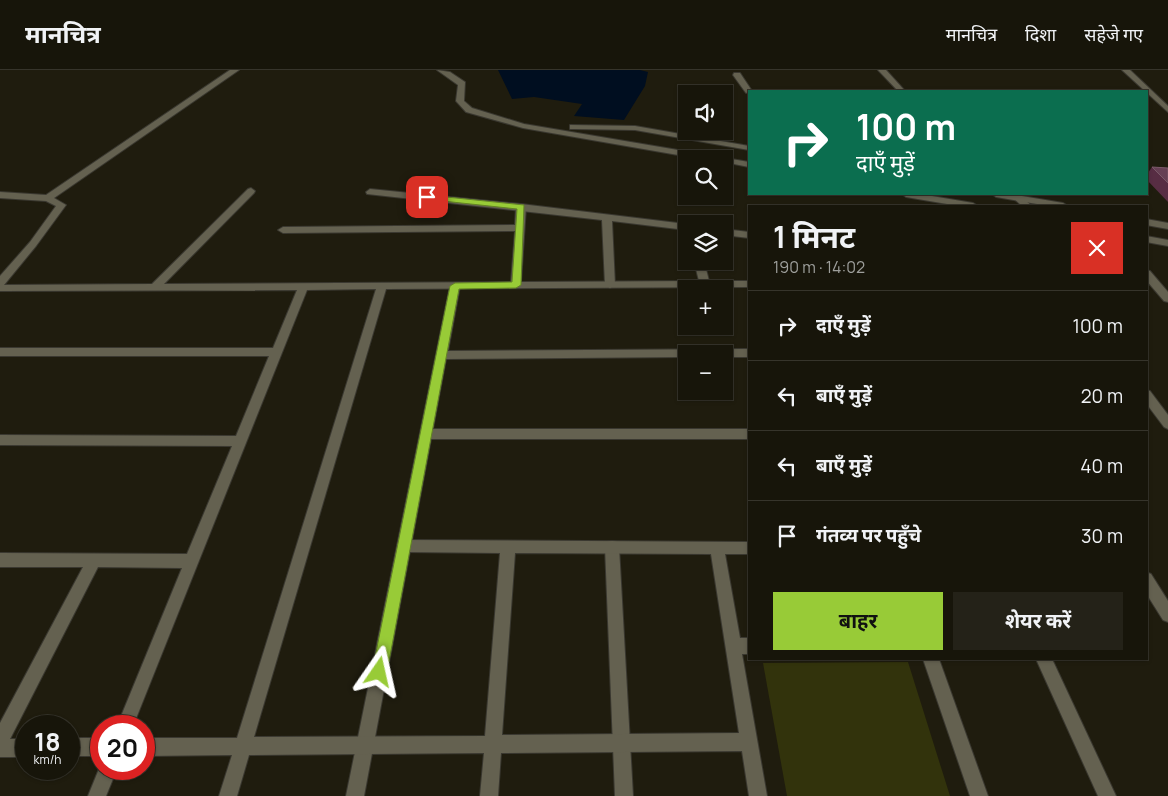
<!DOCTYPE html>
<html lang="hi">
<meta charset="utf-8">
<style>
:root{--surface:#17150a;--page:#242218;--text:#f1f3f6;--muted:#9e9f9c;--line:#36342b;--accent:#98cb37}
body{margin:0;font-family:Manrope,"Noto Sans Devanagari",sans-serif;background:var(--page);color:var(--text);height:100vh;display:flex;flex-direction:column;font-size:19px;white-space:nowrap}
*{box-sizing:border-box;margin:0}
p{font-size:16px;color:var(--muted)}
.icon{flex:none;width:28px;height:28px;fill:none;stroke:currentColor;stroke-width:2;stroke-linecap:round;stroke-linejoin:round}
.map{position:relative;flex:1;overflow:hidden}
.side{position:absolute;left:748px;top:135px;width:400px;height:455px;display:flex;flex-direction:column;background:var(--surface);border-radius:0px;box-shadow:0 1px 4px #0004,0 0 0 1px var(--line)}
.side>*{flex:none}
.hud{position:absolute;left:748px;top:20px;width:400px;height:105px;border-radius:0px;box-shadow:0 1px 4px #0004,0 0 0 1px var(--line);background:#0b6e4f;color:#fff;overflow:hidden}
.buttons{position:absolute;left:678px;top:15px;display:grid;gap:10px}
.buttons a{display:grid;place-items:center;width:55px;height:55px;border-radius:0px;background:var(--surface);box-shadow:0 1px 4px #0004,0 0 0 1px var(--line);font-size:25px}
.speed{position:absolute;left:15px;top:645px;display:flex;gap:10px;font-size:25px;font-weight:700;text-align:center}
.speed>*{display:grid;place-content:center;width:65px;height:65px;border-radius:50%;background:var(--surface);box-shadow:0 1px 4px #0004,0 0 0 1px var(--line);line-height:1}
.speed small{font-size:12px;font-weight:400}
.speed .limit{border:8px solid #d22;background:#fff;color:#111}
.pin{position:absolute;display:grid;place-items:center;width:42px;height:42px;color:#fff;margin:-21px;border-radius:10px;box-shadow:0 2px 8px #0006}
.me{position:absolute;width:55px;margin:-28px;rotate:11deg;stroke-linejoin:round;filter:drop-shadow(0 0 4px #0008)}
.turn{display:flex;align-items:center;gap:18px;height:105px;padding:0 25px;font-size:22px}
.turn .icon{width:65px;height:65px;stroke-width:2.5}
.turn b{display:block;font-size:35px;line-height:42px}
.round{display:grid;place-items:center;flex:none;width:52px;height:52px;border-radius:0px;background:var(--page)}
.headline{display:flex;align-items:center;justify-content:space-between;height:85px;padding:0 25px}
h1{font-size:30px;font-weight:700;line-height:38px}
.cta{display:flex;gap:10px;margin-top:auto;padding:10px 25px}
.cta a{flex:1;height:58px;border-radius:0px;background:var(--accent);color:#111;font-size:20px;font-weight:700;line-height:58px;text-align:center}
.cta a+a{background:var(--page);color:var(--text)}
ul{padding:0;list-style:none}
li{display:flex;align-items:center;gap:15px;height:70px;padding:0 25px;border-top:1px solid var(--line)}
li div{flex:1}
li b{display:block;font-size:19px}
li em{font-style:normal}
header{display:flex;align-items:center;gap:30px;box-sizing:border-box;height:70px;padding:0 25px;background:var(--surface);border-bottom:1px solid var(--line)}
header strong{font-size:24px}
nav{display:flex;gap:28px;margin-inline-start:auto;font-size:18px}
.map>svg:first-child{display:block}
.green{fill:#32330c}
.water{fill:#000e20}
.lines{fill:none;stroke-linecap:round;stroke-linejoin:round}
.service-casing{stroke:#3a3830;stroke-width:2}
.minor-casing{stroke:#3a3830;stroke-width:2}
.service{fill:#646150;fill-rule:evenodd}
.minor{fill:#646150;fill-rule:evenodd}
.wall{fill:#572d43}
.building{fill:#664054;stroke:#7a5a69}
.route{fill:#98cb37;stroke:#638424}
</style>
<header>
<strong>मानचित्र</strong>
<nav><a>मानचित्र</a><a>दिशा</a><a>सहेजे गए</a></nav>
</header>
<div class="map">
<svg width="1168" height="726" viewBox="0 0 1168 726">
<rect width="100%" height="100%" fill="#1f1c0e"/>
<path class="green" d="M908,592L950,726H787L763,593Z"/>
<path class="water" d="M498,0H640L648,2L645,16L624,50L574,46L582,34L534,27L512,29Z"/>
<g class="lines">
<g class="service-casing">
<path id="service" d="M878,0H886L905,21H898Z
M1122,0H1130L1168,36V42Z
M734,3H740L752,21L746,23L733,5Z
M370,119L521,134L686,154V160L612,151L615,215L610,218L605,215L602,150L367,124L366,122Z
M1009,124H1018L1032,136H1022Z
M724,159L749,162V168L724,165Z
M455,213L460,216L448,281L749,279V287H724V284H686V287L446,289L364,726H346L450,216Z
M1146,320L1150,321L1168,345V359L1164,357L1146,333Z
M612,471L617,472L619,477L633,726H615L605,477L607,472Z
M1036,589H1052L1116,726H1098Z"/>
</g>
<g class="minor-casing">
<path id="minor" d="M230,0H239L54,128L66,135L36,176L4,215L152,214L248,119L251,118L255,121L254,123L164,214L511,212L515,161L283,163L278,160L283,157L515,155L516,137L521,134L526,137L521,212L699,211L694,191H704L709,211H749V217L386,219L254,667L485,666L500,483L404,482L399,481L397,476L399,471L404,470L749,472V484H725L740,568H749V584H742L767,726H749L742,681L501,683L498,726H480L484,683L249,685L237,726H219L232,685L144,686V668H237L376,219L307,220L133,656H117L182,498L98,497L10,669H26V687H0V653L83,497H0V483L187,484L232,376L0,375V365L236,366L269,286H0V278H273L297,220L0,221V206L30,172L56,136L46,131L0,128V122L46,125ZM515,483L711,484L739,663L502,665Z
M437,0L450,2L465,12L464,31L472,38L524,54L749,92V97L724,92V89H701L523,58L466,42L456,31L458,15Z
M570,55L635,56L749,76V80L635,60L573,59H570Z
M902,124H920L973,133L978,136H959L906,127Z
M992,124H1010L1063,133L1068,136H1049L996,127Z
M1146,149L1168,153V159L1146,155Z
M1146,166L1168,170V176L1146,172Z
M1146,200L1150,201L1168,222V232L1164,231L1146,210Z
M426,359H749V369H426L422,367L420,364L422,361Z
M1146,502L1151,504L1168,531V552L1163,550L1146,523Z
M923,589H939L988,726H970Z
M69,668H101V686H69Z
M101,694V699H117L106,726H88Z"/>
</g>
<use href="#service" class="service"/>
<use href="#minor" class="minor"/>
</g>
<path class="wall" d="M1152,97L1168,98V132L1146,109V106Z"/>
<path class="building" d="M1152,97L1168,98V113Z"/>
<path class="route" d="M427,125L524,135L521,215L516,218L459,219L387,602L385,608L379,610L374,608L372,602L450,216L455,213L512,212L517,139L424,129V126Z"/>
</svg>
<div class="buttons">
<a><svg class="icon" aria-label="sound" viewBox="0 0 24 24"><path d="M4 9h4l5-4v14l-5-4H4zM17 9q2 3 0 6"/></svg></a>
<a><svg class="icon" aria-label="search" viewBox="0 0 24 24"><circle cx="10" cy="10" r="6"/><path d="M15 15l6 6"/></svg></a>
<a><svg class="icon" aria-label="layers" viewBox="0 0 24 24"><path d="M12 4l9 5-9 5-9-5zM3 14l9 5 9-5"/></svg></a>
<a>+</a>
<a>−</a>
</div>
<div class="speed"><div>18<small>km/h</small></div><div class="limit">20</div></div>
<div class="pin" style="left:427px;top:127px;background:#d93025"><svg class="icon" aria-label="arrive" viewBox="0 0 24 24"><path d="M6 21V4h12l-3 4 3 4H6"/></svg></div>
<svg class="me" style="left:379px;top:602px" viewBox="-20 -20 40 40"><path d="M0-17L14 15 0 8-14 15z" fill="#98cb37" stroke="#fff" stroke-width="4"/></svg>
<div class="hud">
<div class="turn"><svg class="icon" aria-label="right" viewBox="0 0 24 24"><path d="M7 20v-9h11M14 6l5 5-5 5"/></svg><div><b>100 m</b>दाएँ मुड़ें</div></div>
</div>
<section class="side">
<div class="headline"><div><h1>1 मिनट</h1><p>190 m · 14:02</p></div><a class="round" style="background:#d93025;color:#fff"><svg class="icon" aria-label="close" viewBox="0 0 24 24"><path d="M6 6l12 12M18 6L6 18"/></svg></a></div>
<ul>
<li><svg class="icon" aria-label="right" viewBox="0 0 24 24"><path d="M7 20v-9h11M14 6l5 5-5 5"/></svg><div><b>दाएँ मुड़ें</b></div><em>100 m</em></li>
<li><svg class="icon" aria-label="left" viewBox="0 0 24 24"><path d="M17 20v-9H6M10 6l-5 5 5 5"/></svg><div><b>बाएँ मुड़ें</b></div><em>20 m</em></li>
<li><svg class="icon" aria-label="left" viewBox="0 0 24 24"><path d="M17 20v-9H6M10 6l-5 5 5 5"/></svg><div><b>बाएँ मुड़ें</b></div><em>40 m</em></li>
<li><svg class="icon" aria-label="arrive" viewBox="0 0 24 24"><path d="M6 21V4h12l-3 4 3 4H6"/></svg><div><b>गंतव्य पर पहुँचे</b></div><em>30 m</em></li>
</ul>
<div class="cta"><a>बाहर</a><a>शेयर करें</a></div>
</section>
</div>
